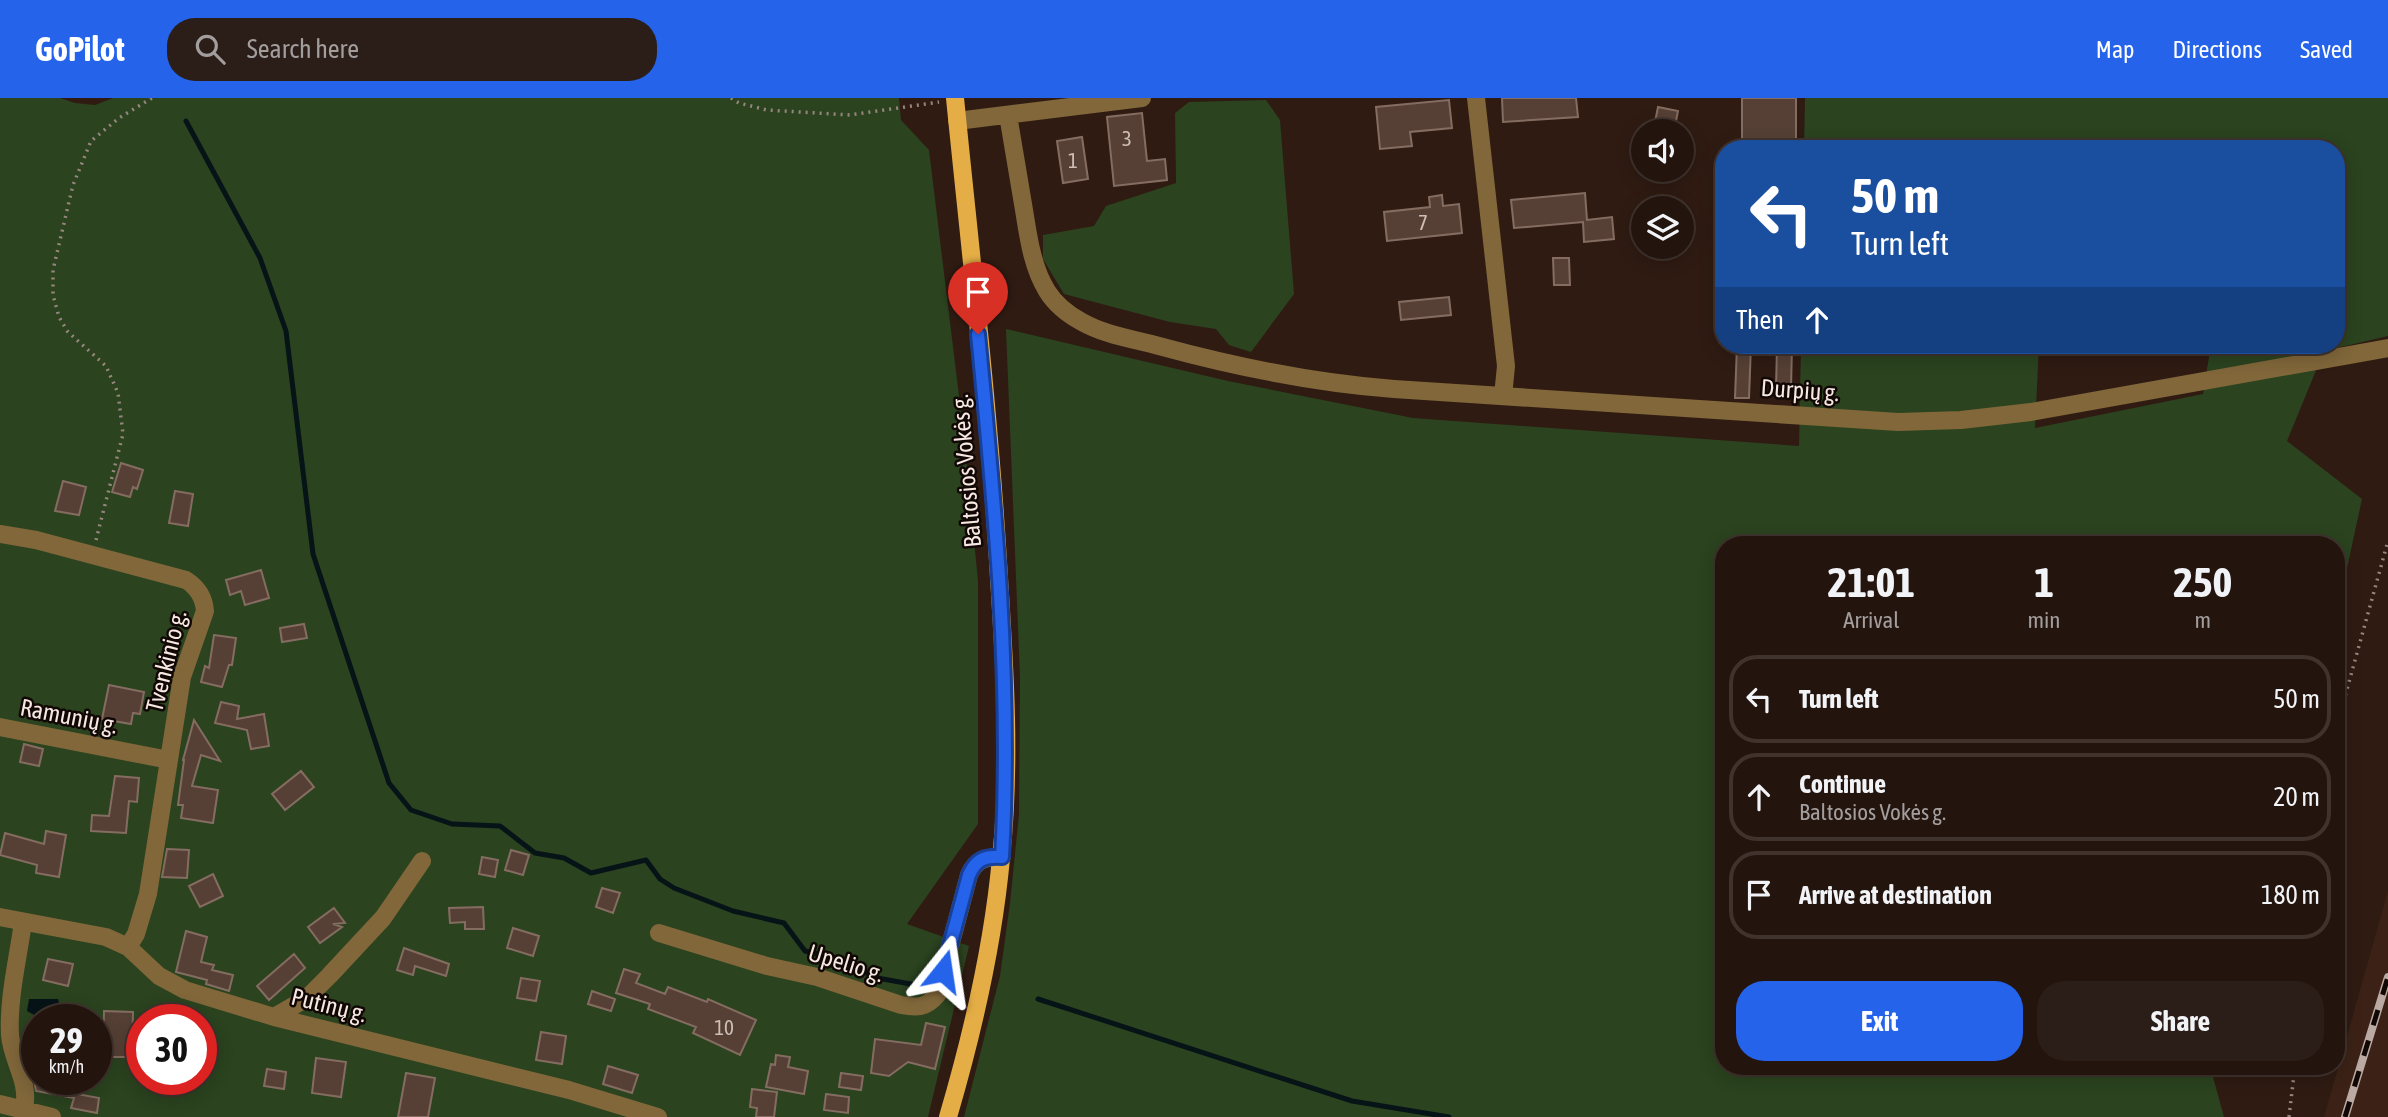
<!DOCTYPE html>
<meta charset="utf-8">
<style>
:root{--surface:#23140e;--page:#2b1d17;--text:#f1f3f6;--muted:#a39e9e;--line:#40332e;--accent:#2563eb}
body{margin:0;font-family:"Asap Condensed",sans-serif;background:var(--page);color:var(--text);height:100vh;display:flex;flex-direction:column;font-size:26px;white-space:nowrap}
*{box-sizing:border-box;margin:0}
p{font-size:23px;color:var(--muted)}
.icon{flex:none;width:38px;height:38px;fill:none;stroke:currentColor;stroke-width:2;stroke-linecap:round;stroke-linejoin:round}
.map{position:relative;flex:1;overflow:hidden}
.details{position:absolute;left:1715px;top:438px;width:630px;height:539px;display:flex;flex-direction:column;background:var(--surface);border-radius:28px;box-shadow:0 4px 18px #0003,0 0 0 2px var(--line)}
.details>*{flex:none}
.guide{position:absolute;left:1715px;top:42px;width:630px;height:214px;border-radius:28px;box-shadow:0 4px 18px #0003,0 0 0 2px var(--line);background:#1a4fa0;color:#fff;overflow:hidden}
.buttons{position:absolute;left:1631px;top:21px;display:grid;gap:14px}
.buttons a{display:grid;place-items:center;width:63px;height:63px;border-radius:50%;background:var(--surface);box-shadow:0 4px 18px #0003,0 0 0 2px var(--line);font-size:35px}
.speed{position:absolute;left:21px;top:906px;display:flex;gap:14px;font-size:35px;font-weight:700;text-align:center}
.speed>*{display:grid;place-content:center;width:91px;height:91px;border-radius:50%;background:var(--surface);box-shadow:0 4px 18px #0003,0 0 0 2px var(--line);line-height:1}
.speed small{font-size:18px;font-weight:400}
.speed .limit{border:10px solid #d22;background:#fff;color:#111}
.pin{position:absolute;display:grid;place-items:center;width:60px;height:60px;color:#fff;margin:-72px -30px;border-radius:50% 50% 50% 0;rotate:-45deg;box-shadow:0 0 7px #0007}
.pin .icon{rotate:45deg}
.me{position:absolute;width:77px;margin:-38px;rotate:15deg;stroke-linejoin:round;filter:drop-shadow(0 0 5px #0008)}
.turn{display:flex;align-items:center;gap:24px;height:147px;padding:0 21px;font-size:32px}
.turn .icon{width:91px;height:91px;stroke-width:2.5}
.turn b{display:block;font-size:49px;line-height:60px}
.then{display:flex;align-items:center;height:66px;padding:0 21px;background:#0003;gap:14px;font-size:26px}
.eta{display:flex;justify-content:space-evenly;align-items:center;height:119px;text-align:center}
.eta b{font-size:42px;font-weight:700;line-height:49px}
.action{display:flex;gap:14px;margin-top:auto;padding:14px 21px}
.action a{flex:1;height:80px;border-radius:28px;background:var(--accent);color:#fff;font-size:28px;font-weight:700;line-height:80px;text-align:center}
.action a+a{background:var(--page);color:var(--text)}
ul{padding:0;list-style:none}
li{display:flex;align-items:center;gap:21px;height:88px;margin:0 14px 10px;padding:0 7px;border:4px solid var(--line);border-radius:28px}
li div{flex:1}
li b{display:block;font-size:26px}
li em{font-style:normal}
header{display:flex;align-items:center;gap:42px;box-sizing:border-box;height:98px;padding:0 35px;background:var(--accent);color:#fff}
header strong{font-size:33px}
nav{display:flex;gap:38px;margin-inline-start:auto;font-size:24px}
.search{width:490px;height:63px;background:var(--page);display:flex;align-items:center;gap:18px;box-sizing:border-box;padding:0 24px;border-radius:28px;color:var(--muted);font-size:26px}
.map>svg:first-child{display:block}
.built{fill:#3c2216}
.green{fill:#2b431f;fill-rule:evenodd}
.water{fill:#071417}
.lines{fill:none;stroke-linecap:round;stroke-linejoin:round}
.stream{stroke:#071417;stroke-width:5}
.building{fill:#564035;stroke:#856c61;stroke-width:2}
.path{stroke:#97867e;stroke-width:3.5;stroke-dasharray:2 5;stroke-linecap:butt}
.minor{stroke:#81673a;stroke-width:18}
.primary{stroke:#e4ad45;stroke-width:18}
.rail-casing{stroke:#baaaa3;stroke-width:8}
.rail{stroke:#110805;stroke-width:5;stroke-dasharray:16;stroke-linecap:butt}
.route-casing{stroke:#184099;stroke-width:18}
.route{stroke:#2563eb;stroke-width:12}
.labels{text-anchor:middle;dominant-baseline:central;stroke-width:5;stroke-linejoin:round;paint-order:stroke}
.number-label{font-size:21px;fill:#cfbeb7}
.street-label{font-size:24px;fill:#f7e8e2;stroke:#110805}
</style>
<header>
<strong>GoPilot</strong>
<div class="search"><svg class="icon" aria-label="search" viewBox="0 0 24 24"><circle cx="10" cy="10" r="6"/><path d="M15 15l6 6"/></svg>Search here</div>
<nav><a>Map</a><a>Directions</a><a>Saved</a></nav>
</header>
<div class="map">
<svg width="2388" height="1019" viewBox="0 0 2388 1019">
<rect width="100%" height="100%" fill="#2f1b12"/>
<path class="built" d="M2388,793V1019H2324L2337,974Z"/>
<path class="green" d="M0,0H60L75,5L95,7L113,0H899L901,22L929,52L964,339L978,483V726L907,826L969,848L928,1019H0ZM37,922H96V982H37ZM142,922H201V982H142Z
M1805,0H2388V238L2324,253L2287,343L2362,401L2336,521V446H1724V968H2210L2224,1019H964L1000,878L1010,805L1019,716L1020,579L1006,231L1228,283L1413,320L1799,348L1801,247H2039L2035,330L2203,296L2211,247H2336V51H1804Z
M1266,2L1280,22L1294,196L1251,254L1229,247L1216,231L1170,224L1064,196L1043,161V137L1094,128L1106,108L1176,85L1175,15L1189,4Z"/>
<path class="water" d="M29,901H58L61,913C48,920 39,921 27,913Z"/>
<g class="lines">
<path class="stream" d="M186,23L260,160L286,233L313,456L389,685L411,712L452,726L500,728L535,755L564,760L591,775L646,762L660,781L674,790L733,813L784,825L805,853L853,864L872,879L916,887
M1038,901L1352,1003L1449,1019"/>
</g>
<path class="building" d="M1502,0H1576L1578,19L1503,24Z
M1742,0H1796V51H1742Z
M1449,2L1452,30L1410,34L1412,48L1380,51L1376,9Z
M1658,9L1678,13L1675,28L1655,24Z
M1142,15L1147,63L1165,61L1167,82L1114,88L1107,19Z
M1082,39L1088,81L1063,85L1057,43Z
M1585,95L1587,122L1612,119L1614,141L1584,144L1583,124L1514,130L1511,102Z
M1442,97L1443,108L1459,106L1462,135L1387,143L1384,114L1430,109L1429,99Z
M1553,160H1569L1570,187H1554Z
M1449,199L1451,217L1401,222L1399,204Z
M1737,247H1751L1749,300H1735Z
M1777,247H1792L1791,291H1776Z
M121,365L143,372L137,391L133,389L130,399L112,394Z
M63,383L86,389L79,417L55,413Z
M175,393L193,396L188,428L169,425Z
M261,472L269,500L245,507L241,493L230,497L226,482Z
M304,526L307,540L282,544L280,530Z
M214,537L236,540L232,567H229L222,589L201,584L205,568L209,570Z
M109,587L144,594L140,616L133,615L131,626L102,621Z
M221,604L239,608L237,621L264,616L269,648L251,651L247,632L215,625Z
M194,622L220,663L201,657L192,688L218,692L213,725L181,720L183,707H178L184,662H183Z
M24,646L43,651L39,668L20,664Z
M301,673L314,689L285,712L272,696Z
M115,678L139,680L137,704L129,703L126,735L91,733L92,717L109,718Z
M46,733L66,737L59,779L36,775L37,767L0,757L5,735L44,746Z
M167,751L189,752L187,780L162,779Z
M511,752L529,757L523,777L505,772Z
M482,759L498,762L495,779L479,776Z
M213,776L223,798L200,809L189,788Z
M602,790L620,795L613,815L596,809Z
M483,809L484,831H465V824L450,825L449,810Z
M334,810L345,825L333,826L342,829L320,845L308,829Z
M513,830L539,838L533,858L507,850Z
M186,833L207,839L201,864L214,867L212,872L233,877L229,893L206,886L207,882L176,874Z
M404,850L449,866L446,878L415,868L413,877L397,872Z
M294,856L305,870L269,902L257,888Z
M48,861L73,866L68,888L43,882Z
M624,871L640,876L636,885L665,896L668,889L707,904L708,901L756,922L740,957L693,935L696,929L648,911L650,906L616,895Z
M521,880L540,883L536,903L517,900Z
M592,893L615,901L611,913L588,906Z
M104,913L133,914L132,959H103Z
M926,925L945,929L935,971L908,964L889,978L871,975L875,941L921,947Z
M541,934L566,938L562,966L536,962Z
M776,957L790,959L788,969L808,973L804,996L766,989L771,966L775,967Z
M316,960L346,964L341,999L312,995Z
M608,968L638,977L632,995L603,986Z
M267,971L286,974L284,991L264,988Z
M406,975L435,980L428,1019H398Z
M841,975L863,978L861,992L839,989Z
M34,982H80L77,996L99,1000L97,1015L71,1010L74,1000L36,993Z
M752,991L777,994L774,1019H756L757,1010L750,1009Z
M826,996L849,999L848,1015L824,1012Z"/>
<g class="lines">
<path class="path" d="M731,0L739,5L767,12L850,17L939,4
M96,442L123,336L118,295L106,268L68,234L59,219L53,197V172L73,87L91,43L119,20L152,0
M2336,631L2388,443
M2289,1019L2295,968"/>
<path class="minor" d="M1476,0L1506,268L1503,298
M1008,17C1013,46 1018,76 1023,106C1028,135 1031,167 1047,193C1055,206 1069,217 1082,224C1105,237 1133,241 1159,248C1236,269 1314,285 1394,291L1898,324L1961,322L2031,314L2388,250
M957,23L1142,0
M0,436L36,442L186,482C197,489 204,500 205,513L182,579L148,796L136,836L128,849
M0,629L169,662
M0,819L106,839L128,849L159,878L185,892L274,919L569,992L658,1019
M23,824C18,861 8,900 10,937C12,963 30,984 24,1010
M659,835L767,868L817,879L901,907C917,910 926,910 937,897L969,777C976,761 985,759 1002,759
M274,919L307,900L329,878L383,820L422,763
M0,1006L52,1019"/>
<path class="primary" d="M948,1019C973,934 993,848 1001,760C1011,667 1005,573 999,480C990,320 971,160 955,0"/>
<g class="rail-casing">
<path id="rail" d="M2345,1019L2388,879"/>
</g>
<use href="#rail" class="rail"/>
</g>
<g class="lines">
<g class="route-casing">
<path id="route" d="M943,873L969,777C976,761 985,758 1002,759C1012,584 995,410 978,236"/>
</g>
<use href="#route" class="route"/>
</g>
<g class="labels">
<g class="number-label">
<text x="1127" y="40">3</text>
<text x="1073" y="62">1</text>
<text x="1423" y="124">7</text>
<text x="724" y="929">10</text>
</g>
<g class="street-label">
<text transform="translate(1800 292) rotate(4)">Durpių g.</text>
<text transform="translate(966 373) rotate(-95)">Baltosios Vokės g.</text>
<text transform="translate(166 563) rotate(-76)">Tvenkinio g.</text>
<text transform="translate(69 618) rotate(11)">Ramunių g.</text>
<text transform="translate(846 865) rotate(17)">Upelio g.</text>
<text transform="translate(329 907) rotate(14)">Putinų g.</text>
</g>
</g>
</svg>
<div class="buttons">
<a><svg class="icon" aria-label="sound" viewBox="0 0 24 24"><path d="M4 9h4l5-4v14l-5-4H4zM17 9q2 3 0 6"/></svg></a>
<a><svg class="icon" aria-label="layers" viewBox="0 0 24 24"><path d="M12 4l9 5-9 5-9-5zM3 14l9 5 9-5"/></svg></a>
</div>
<div class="speed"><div>29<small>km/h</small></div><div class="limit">30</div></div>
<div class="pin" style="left:978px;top:236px;background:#d93025"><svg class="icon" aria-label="arrive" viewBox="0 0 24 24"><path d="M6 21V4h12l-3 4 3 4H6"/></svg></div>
<svg class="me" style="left:943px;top:873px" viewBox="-20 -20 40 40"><path d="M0-17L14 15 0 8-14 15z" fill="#2563eb" stroke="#fff" stroke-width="4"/></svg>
<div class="guide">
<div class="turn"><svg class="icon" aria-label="left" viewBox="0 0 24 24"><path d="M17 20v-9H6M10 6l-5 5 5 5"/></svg><div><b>50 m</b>Turn left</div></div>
<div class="then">Then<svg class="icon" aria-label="ahead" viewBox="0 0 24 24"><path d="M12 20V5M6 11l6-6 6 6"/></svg></div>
</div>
<section class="details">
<div class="eta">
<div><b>21:01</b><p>Arrival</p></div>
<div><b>1</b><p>min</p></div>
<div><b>250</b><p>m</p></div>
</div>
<ul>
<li><svg class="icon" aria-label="left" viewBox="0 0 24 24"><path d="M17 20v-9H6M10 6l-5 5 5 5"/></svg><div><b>Turn left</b></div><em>50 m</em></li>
<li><svg class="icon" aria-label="ahead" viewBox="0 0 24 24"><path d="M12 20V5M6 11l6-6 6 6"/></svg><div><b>Continue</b><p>Baltosios Vokės g.</p></div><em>20 m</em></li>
<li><svg class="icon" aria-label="arrive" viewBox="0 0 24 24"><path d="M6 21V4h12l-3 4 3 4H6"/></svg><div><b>Arrive at destination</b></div><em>180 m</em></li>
</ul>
<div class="action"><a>Exit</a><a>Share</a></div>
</section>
</div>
